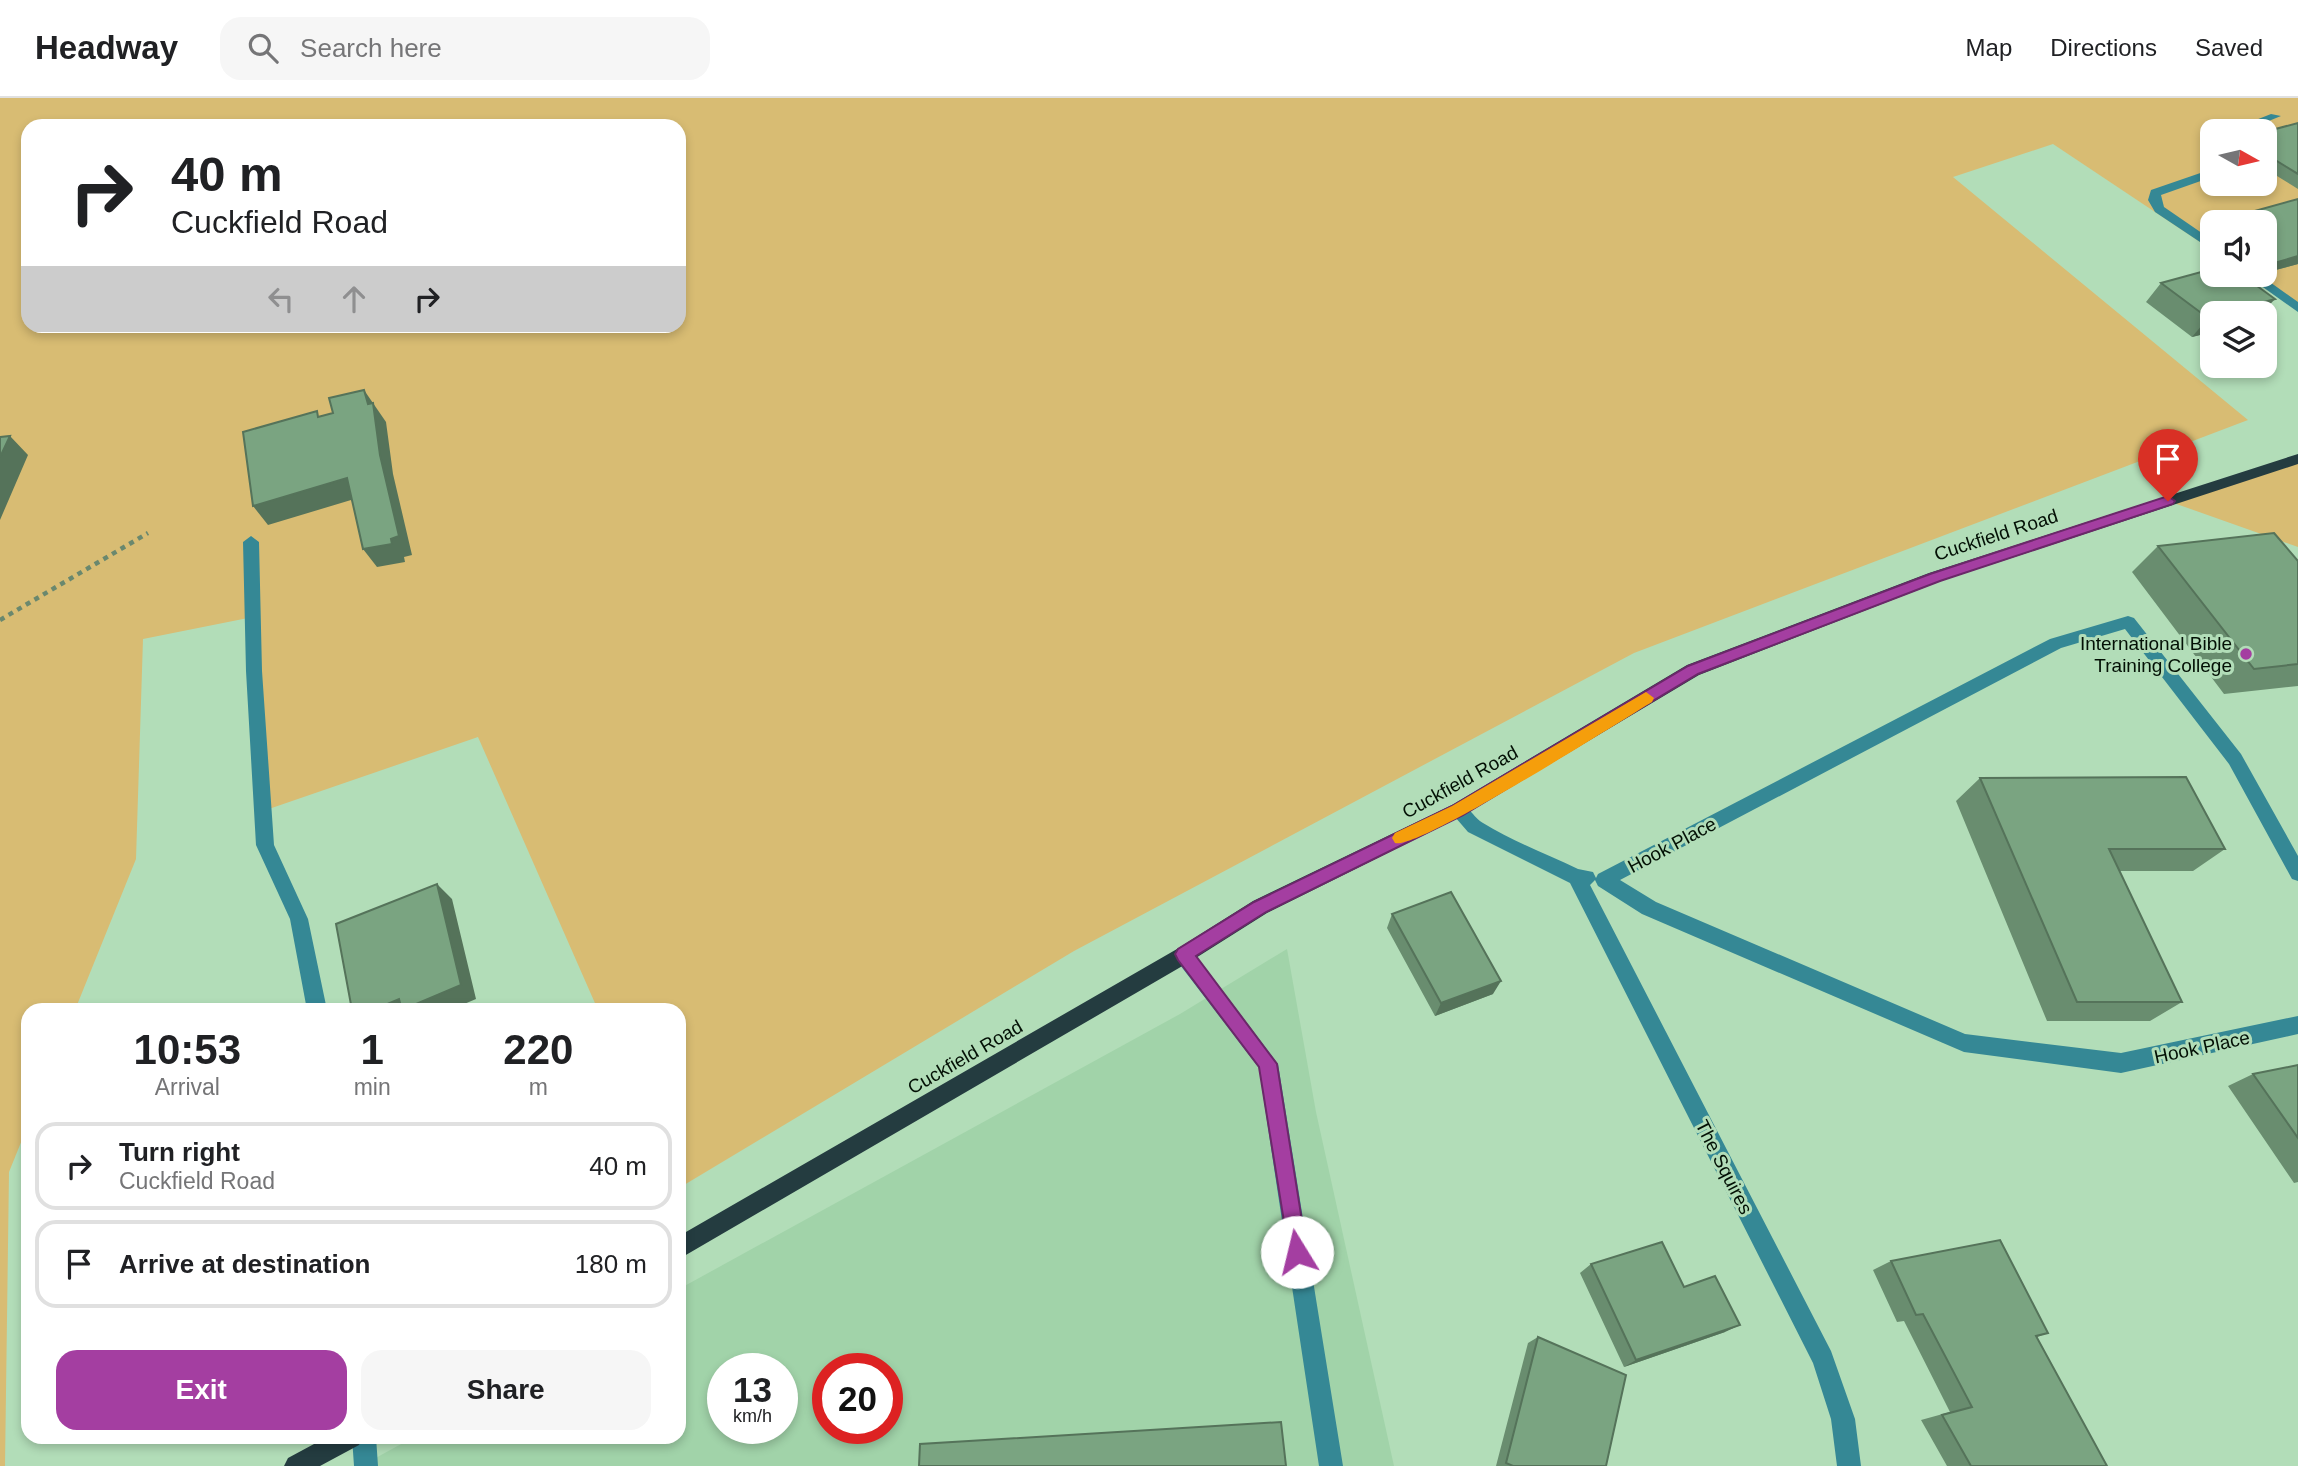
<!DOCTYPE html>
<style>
:root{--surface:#fff;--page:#f6f6f6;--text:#202124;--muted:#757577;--line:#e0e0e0;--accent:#a43ea1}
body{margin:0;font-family:Helvetica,sans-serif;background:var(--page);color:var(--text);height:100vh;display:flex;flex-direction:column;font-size:26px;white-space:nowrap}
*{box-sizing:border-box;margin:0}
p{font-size:23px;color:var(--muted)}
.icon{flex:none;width:38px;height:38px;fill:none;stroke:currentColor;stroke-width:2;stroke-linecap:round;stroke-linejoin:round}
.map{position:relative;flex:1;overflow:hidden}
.sheet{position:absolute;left:21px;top:905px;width:665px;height:441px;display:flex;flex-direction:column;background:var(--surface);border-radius:21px;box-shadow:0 4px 10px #0003}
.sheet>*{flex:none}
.banner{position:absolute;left:21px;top:21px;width:665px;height:214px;border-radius:21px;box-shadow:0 4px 10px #0003;background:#fff;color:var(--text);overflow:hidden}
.needle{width:46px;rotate:98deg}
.tools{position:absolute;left:2200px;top:21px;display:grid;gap:14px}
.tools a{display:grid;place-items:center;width:77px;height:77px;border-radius:14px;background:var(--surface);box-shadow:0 4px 10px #0003;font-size:35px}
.speed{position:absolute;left:707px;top:1255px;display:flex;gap:14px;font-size:35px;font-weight:700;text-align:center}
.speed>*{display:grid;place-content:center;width:91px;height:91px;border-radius:50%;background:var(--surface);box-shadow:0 4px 10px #0003;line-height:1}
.speed small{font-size:18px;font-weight:400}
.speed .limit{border:10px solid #d22;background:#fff;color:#111}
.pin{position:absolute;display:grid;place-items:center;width:60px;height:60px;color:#fff;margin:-72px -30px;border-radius:50% 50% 50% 0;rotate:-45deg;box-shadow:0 0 7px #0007}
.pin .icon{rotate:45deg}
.me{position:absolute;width:77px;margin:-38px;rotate:351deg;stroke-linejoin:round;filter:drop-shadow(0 0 5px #0008)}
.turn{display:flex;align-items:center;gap:24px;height:147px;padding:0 35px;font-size:32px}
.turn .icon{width:91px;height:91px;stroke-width:2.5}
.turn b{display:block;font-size:49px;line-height:60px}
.lanes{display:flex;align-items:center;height:66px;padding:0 35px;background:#0003;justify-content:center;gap:35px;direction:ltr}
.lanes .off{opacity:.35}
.eta{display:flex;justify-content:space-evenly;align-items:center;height:119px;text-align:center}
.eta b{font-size:42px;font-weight:700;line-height:49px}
.action{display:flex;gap:14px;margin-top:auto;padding:14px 35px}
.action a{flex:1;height:80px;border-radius:21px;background:var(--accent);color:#fff;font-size:28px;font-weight:700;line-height:80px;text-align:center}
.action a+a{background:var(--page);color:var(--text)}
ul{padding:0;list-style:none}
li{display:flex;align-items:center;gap:21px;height:88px;margin:0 14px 10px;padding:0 21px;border:4px solid var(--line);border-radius:21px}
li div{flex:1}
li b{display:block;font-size:26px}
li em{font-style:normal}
header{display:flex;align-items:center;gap:42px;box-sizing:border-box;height:98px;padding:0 35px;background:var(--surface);border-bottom:2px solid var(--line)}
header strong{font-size:33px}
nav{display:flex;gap:38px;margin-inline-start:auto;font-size:24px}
.search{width:490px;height:63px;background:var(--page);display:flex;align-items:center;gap:18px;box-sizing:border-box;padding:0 24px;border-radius:21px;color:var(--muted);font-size:26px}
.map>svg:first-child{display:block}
.built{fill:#a1d3a9;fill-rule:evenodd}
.green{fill:#d8bc73;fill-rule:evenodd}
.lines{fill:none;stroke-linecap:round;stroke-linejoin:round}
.path{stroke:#6a886e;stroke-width:4.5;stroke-dasharray:5 5;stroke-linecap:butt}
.minor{fill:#358895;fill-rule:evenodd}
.major{fill:#243c40;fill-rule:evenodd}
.wall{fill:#698d6f}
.shaded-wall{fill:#55735a}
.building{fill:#7aa481;stroke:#55735a;stroke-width:2}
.route{fill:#a43ea1;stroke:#6b2869;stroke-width:2}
.slow{fill:#f59e0b}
.poi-dot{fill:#a43ea1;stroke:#b2ddb8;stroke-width:2.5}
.labels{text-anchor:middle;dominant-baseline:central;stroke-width:6;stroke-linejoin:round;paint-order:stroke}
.street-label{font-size:19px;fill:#031005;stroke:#b2ddb8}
.poi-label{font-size:19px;fill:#031005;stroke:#b2ddb8;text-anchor:end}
</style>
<header>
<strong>Headway</strong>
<div class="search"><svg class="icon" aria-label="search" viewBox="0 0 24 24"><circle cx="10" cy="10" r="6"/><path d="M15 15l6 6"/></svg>Search here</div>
<nav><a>Map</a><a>Directions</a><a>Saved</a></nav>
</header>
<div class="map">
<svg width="2298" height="1368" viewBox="0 0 2298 1368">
<rect width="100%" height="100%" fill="#b2ddb8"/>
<path class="built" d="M1287,851L1316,1014L1394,1368H361L414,1339H679V1191L1180,916ZM723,1270H782V1330H723ZM828,1270H887V1330H828Z"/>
<path class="green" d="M0,0H2298V210L2249,177H2264V124H2212V152L2053,46L1953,79L2248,322L1634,555L1074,853L679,1090V912H598L478,639L263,713L253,519L143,541L136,761L75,912H28V1027L9,1074L5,1368H0ZM28,28H679V228H28ZM2212,33H2264V86H2212Z
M2298,361V449L2168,403Z"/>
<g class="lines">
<path class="path" d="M0,522L148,435"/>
<path class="minor" d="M2271,16L2281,18L2244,33H2228Z
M2212,71V79L2161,97L2164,109L2212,142V152L2155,114L2148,102L2151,92Z
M2246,177H2260L2298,204V214Z
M251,438L259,444L262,573L274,747L308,821L327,912H307L290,821L256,747L246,573L243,444Z
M2128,518L2134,520L2241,656L2298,758V783L2292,781L2229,666L2125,531L2061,550L1620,782L1656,804L1965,936L2121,955L2298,918V936L2121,975L1964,954L1642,816L1598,788L1595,782L1590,787L1831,1253L1855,1321L1861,1368H1837L1831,1321L1813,1265L1570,785L1468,734L1449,712L1452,707C1467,701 1471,718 1483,725C1512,743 1547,756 1578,771L1593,774L1596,780L1598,776L2050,541Z
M1184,848L1191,851L1278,966L1343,1368H1319L1259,970L1177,863L1174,857L1177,851Z
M352,1339H376L378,1368H354Z"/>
<path class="major" d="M2298,356V366L1941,483L1699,577L1464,717L1267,815L1191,863L679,1161V1138L1177,851L1253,803L1452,707L1687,567L1929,475Z
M327,1339H363L359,1347L320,1368H284L288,1360Z"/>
</g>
<path class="wall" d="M2298,25V91L2264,70V34Z
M2264,124L2298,166L2264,175Z
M2212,127V139L2206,135Z
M2161,185L2212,215V234L2192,239L2146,204Z
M2158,448L2298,463V588L2224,596L2132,474Z
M1980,680L2225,751L2193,773H2119L2182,904L2150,923H2047L1956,703Z
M1392,816L1493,896L1435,918L1387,830Z
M2298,967V1084L2294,1085L2228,988L2253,976Z
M1891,1163L2048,1235L2037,1239L2107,1368H1947L1921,1322L1950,1314L1904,1223L1897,1224L1873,1172Z
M1591,1166L1684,1189L1725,1234L1624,1269L1580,1175Z
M1538,1239L1606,1368H1496L1528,1245Z"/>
<path class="shaded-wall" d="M2298,158V166L2264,175L2271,166Z
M2275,201L2262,215H2224Z
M2212,219V234L2192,239L2208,220Z
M364,292L386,324L393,376L412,457L404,459L405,464L377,469L363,451L368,306Z
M10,338L28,357L0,422V359Z
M347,380L361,399L268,427L253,408Z
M437,786L452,801L476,901L450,912H373Z
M1501,883L1493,896L1435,918L1441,905Z
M1740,1227L1725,1234L1624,1269L1636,1262Z"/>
<path class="building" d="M2298,25V76L2264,55V34Z
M2298,101V158L2271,166L2264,165V124H2215Z
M2212,171V177H2242L2275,201L2224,215H2212V219L2208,220L2161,185Z
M364,292L368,306L373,305L380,357L399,438L391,441L392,446L363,451L347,380L253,408L243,334L317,313L318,319L333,315L329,300Z
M10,338L0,359V339Z
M2274,435L2298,463V566L2254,571L2158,448Z
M2186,679L2225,751H2109L2182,904H2077L1980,680Z
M437,786L461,887L402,912L399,901L373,912H352L336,826Z
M1451,794L1501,883L1441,905L1392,816Z
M2298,967V1040L2253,976Z
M2000,1142L2048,1235L2036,1238L2107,1368H1971L1942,1317L1972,1309L1923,1216L1916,1217L1891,1163Z
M1662,1144L1684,1189L1715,1178L1740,1227L1636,1262L1591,1166Z
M1538,1239L1626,1277L1606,1368H1513L1506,1365Z
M1281,1324L1286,1368H919L920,1346Z"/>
<path class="route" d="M2168,398L2175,403L2173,406L1940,483L1698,576L1463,717L1266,814L1196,858L1277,966L1307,1154L1304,1161L1297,1163L1290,1161L1259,969L1178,862L1175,856L1178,851L1254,804L1452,708L1688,568L1930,476Z"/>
<path class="slow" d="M1646,594L1654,600L1652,604C1619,624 1417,753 1395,745L1392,740L1395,735L1452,708Z"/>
<circle class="poi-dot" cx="2246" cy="556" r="7"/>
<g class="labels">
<g class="street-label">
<text transform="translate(1996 437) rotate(-18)">Cuckfield Road</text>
<text transform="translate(1460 684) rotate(-29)">Cuckfield Road</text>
<text transform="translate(1672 747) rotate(-28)">Hook Place</text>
<text transform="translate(2202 949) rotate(-12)">Hook Place</text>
<text transform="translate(965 959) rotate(-30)">Cuckfield Road</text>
<text transform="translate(1724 1069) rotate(63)">The Squires</text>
</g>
<g class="poi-label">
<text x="2232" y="545">International Bible<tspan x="2232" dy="22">Training College</tspan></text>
</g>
</g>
</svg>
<div class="tools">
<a><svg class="needle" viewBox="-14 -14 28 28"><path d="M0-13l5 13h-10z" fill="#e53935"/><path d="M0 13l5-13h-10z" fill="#757577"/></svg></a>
<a><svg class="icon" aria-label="sound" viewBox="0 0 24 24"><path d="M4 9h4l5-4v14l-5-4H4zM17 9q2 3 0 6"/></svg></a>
<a><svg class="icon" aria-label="layers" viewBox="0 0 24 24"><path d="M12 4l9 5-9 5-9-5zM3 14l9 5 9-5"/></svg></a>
</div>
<div class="speed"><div>13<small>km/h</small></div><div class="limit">20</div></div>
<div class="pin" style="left:2168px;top:403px;background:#d93025"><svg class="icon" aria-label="arrive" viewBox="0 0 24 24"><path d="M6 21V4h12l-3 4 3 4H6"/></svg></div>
<svg class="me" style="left:1297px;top:1154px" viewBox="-20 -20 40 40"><circle r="19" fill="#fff"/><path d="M0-13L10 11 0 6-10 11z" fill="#a43ea1"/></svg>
<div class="banner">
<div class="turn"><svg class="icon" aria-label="right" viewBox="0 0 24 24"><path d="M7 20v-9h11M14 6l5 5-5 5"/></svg><div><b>40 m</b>Cuckfield Road</div></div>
<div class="lanes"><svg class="icon off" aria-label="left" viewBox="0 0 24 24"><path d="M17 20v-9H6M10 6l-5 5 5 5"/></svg><svg class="icon off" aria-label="ahead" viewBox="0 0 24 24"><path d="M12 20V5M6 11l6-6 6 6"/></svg><svg class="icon" aria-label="right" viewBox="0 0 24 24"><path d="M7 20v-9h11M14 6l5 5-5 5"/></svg></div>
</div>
<section class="sheet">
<div class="eta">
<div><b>10:53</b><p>Arrival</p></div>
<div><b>1</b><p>min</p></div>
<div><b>220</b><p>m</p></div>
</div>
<ul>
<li><svg class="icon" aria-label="right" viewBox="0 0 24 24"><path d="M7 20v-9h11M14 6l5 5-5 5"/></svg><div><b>Turn right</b><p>Cuckfield Road</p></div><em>40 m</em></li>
<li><svg class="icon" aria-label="arrive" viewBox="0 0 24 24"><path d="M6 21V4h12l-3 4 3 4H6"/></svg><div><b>Arrive at destination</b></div><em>180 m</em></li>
</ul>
<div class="action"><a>Exit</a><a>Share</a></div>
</section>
</div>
